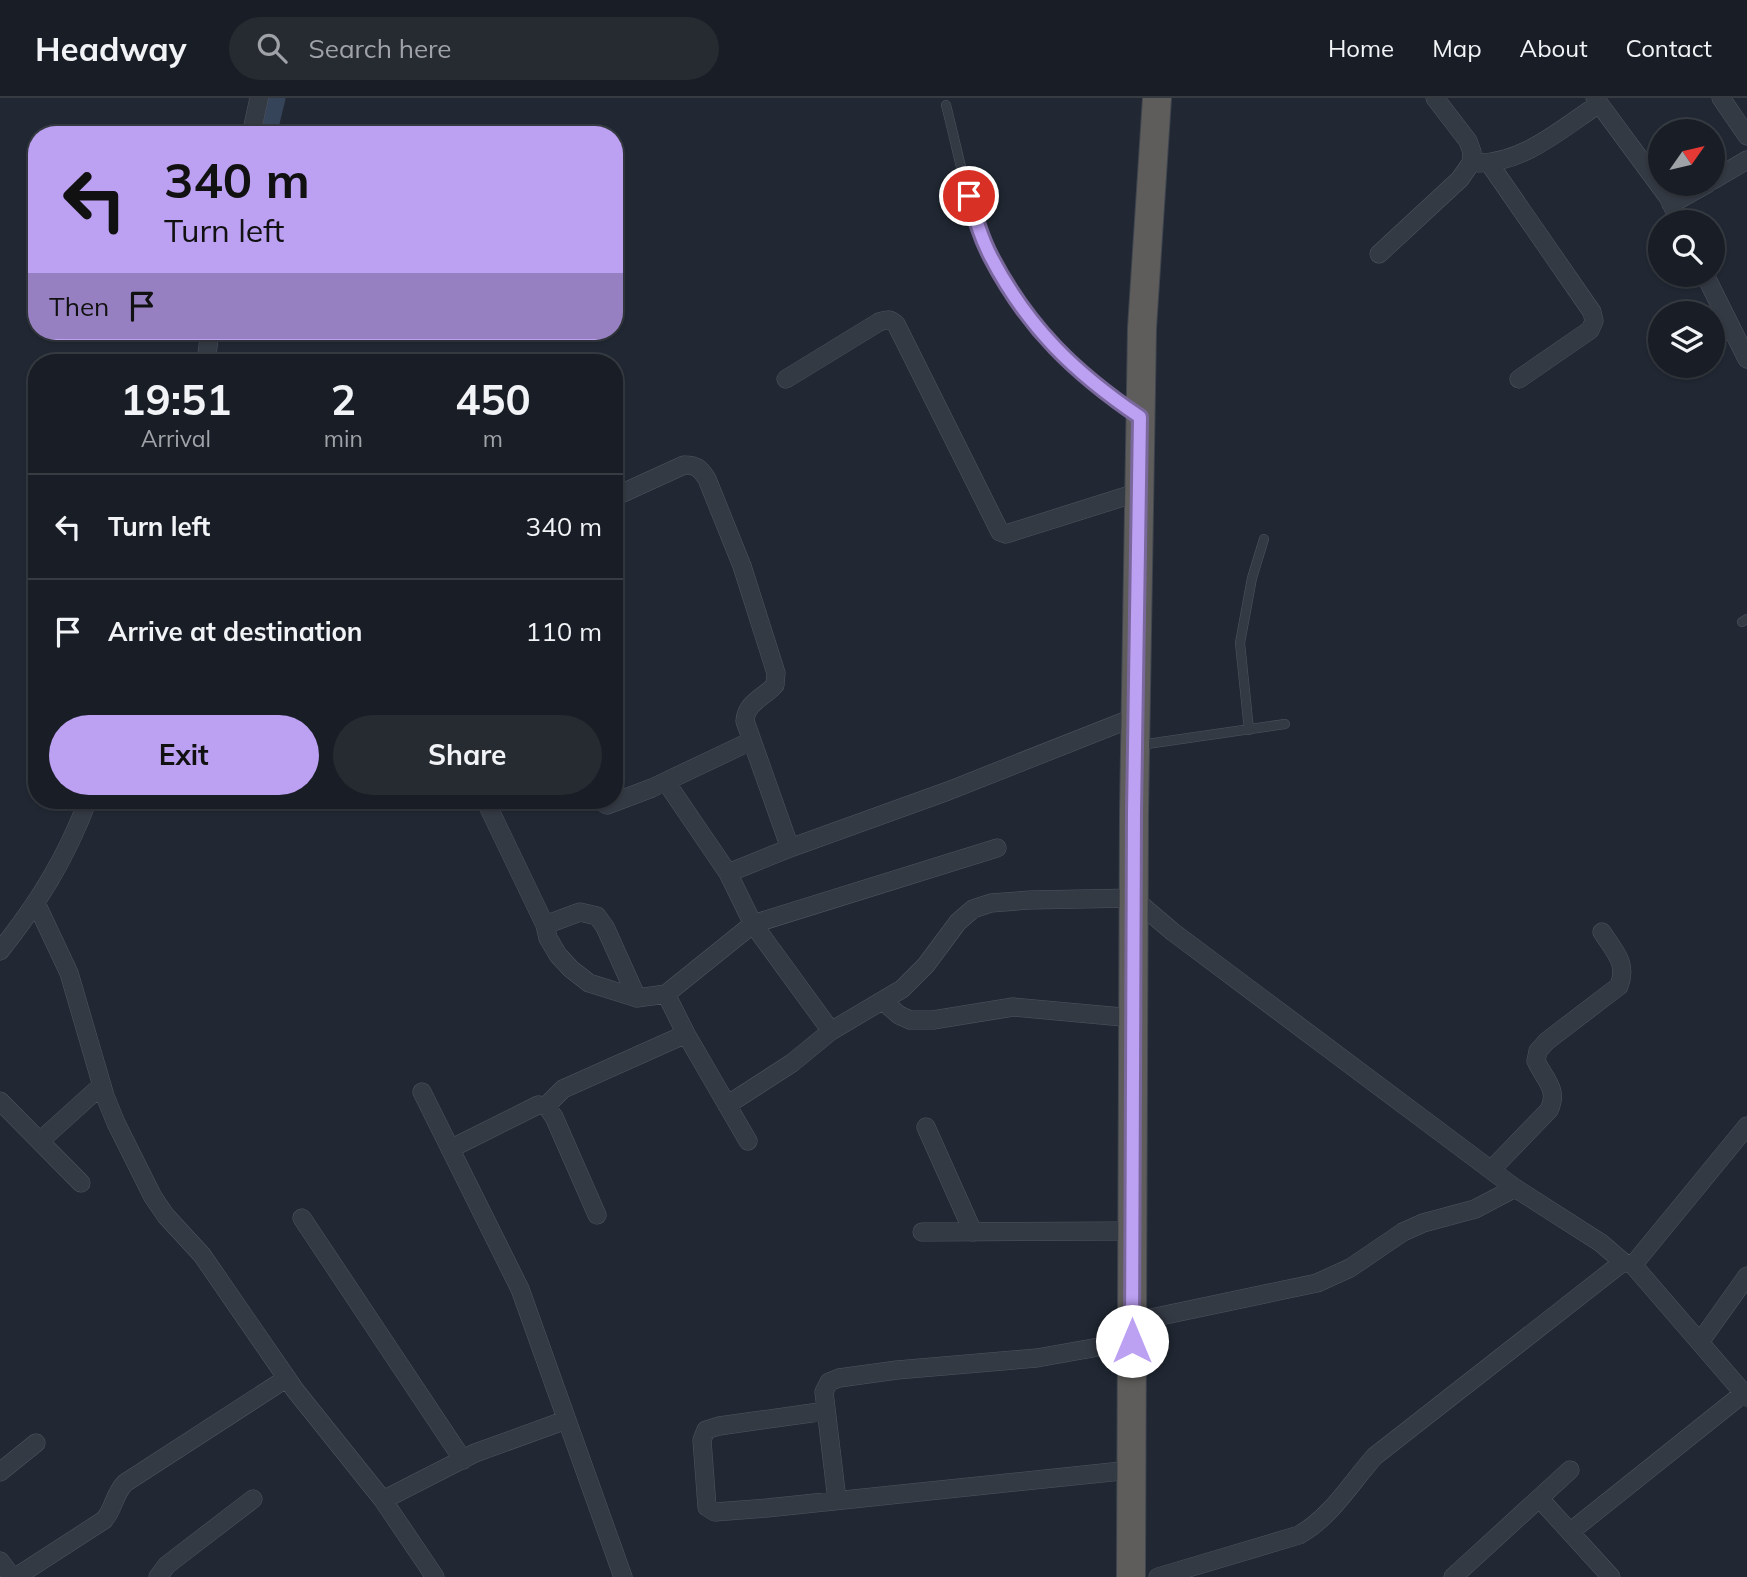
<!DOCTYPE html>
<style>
:root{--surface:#191e26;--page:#262b32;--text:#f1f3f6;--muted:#9fa2a7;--line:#373c43;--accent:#bca0f2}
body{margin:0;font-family:Mulish,sans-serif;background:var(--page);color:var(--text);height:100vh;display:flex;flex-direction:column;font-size:26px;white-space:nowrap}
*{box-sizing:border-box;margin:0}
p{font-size:23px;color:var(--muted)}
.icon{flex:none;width:38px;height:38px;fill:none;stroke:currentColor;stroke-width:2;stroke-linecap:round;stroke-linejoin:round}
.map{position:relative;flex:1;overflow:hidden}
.side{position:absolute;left:28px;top:256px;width:595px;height:455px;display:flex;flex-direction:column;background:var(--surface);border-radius:28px;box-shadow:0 2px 5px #0004,0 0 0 2px var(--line)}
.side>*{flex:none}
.banner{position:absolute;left:28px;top:28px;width:595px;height:214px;border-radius:28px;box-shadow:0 2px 5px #0004,0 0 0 2px var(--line);background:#bca0f2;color:#111;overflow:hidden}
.needle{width:46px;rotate:56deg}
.fabs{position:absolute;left:1648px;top:21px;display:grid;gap:14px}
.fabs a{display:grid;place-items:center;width:77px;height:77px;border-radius:50%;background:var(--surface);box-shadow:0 2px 5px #0004,0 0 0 2px var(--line);font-size:35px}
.pin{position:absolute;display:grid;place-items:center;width:60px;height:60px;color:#fff;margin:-30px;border:4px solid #fff;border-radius:50%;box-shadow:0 2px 7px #0007}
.me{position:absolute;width:77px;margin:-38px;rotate:0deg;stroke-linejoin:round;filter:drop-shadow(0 0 5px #0008)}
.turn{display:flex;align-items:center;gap:24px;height:147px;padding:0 21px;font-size:32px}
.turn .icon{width:91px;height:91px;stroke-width:2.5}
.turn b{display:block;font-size:49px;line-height:60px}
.then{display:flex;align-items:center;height:66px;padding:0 21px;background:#0003;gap:14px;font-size:26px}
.eta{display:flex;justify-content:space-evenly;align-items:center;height:119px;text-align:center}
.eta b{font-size:42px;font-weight:700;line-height:49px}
.cta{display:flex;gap:14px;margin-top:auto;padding:14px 21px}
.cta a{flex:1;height:80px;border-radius:42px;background:var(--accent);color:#111;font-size:28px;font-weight:700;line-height:80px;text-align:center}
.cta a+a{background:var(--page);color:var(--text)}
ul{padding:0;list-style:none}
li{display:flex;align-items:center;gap:21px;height:105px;padding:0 21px;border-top:2px solid var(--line)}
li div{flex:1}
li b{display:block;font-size:26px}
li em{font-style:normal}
header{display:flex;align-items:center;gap:42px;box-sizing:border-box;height:98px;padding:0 35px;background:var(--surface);border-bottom:2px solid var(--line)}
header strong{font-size:33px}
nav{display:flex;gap:38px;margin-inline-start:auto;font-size:24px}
.search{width:490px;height:63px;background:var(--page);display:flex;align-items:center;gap:18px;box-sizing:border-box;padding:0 24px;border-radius:38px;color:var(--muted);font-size:26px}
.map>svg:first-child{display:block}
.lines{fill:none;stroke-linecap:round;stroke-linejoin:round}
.canal{stroke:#364459;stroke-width:19}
.service-casing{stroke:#4f555f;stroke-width:10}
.minor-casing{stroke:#4f555f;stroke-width:19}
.trunk-casing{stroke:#3f454f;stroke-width:30}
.service{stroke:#343a44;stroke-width:9}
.minor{stroke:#343a44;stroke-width:18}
.trunk{stroke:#5e5d5b;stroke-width:28}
.route-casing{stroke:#7a689d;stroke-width:18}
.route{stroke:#bca0f2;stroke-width:12}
</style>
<header>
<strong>Headway</strong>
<div class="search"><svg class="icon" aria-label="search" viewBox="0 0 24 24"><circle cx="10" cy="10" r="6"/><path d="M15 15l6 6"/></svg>Search here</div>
<nav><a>Home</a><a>Map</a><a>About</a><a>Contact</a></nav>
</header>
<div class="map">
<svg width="1747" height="1479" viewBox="0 0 1747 1479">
<rect width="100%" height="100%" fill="#212833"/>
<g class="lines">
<path class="canal" d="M267,37L276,0"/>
<g class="service-casing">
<path id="service" d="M946,7C959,57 968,111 990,157C1022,224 1074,274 1134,315
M1742,524L1747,521
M1249,632L1240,545L1252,480L1264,441
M1140,647L1285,626"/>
</g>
<g class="minor-casing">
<path id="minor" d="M1595,0L1668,99L1680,124
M1721,0L1747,38
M251,37L259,0
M1478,65C1524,65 1562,30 1599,6
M1489,65L1592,214L1594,223L1590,232L1519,281
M1713,82L1747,62
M1671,106L1707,86
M1379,156L1460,81L1471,65L1472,54L1468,43L1435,0
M1705,177L1747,261
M206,264L210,233
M786,281L879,224C887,221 890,221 896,226L1000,434L1006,436L1139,394
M614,399L684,367C696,367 700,370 707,381L742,468L776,575L775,587C765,599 746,604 745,623L790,750
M666,684L728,775L753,826L831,933
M485,702L545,827L548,840L558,857L571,871L589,885L637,900L666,896L753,826L997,750
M599,702L607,707L652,690L751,643
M728,775L790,750L948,693L1135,619
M36,805L69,875L105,998L116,1025L153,1099L166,1118L202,1157L295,1292L383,1402L435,1479
M545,827L580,814L597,818L605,829L637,900
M0,853C39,804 66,760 88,702
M666,896L686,936L748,1043
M884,904L899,917L910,922H933L1013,909L1133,920
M422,994L520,1191L623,1479
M0,1003L81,1085
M727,1007L792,965L831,933L902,891L926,867L958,824L973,811L991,805L1030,802L1133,800L1173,834L1515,1090L1601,1145L1623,1164L1633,1167L1747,1299
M546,1008L563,991L686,936
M926,1029L973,1134
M40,1043L102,987
M450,1051L538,1007L546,1008L554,1019L597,1117
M1491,1072L1549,1012C1559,992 1545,982 1536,963L1538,953L1547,943L1619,888C1628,865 1614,853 1602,834
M302,1120L463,1362
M922,1134L1132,1133
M1633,1167L1747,1028
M1132,1224L1317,1185L1350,1170L1403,1134L1423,1125L1475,1111L1515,1090
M1700,1244L1747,1178
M826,1313L719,1328L706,1332L702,1342L707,1409L715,1414L767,1410L1131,1372
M0,1374L36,1345
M1540,1401L1611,1479
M383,1402L475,1355L566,1322
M837,1402L824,1294L829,1284L839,1280L897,1272L1037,1260L1132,1243
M1570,1434L1744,1295
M0,1463L12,1479
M16,1479L104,1422C114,1411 114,1396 125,1385L287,1280
M158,1479L167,1467L253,1401
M1158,1479L1299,1437C1331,1419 1350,1386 1375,1358L1623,1164
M1453,1479L1570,1372"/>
</g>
<g class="trunk-casing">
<path id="trunk" d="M1131,1479L1134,715L1142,230L1157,0"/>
</g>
<use href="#service" class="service"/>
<use href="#minor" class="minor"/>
<use href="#trunk" class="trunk"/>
</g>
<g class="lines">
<g class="route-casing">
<path id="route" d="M969,98C975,119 981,140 991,159C1028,230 1075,275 1140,319L1134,715L1132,1243"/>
</g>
<use href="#route" class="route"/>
</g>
</svg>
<div class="fabs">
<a><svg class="needle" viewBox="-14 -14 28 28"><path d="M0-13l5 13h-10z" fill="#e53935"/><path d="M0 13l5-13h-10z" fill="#9fa2a7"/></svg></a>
<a><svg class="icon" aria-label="search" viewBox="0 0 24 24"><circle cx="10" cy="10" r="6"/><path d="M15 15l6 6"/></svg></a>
<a><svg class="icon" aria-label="layers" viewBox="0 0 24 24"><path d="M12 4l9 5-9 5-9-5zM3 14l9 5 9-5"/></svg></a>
</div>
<div class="pin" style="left:969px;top:98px;background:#d93025"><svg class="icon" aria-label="arrive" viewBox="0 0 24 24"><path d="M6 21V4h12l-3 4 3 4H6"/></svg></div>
<svg class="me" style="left:1132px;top:1243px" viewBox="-20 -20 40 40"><circle r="19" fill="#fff"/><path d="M0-13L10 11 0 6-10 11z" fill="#bca0f2"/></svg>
<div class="banner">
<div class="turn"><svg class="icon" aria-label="left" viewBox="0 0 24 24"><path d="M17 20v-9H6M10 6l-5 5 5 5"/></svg><div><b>340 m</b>Turn left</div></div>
<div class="then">Then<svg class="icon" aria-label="arrive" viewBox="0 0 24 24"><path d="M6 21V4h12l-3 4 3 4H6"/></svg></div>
</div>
<section class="side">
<div class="eta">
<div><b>19:51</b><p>Arrival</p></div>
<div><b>2</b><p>min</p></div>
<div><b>450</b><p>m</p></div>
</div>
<ul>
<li><svg class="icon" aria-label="left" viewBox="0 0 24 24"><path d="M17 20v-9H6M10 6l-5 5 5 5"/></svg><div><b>Turn left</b></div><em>340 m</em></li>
<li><svg class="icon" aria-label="arrive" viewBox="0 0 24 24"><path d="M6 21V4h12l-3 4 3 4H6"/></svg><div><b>Arrive at destination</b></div><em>110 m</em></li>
</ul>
<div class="cta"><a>Exit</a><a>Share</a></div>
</section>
</div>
